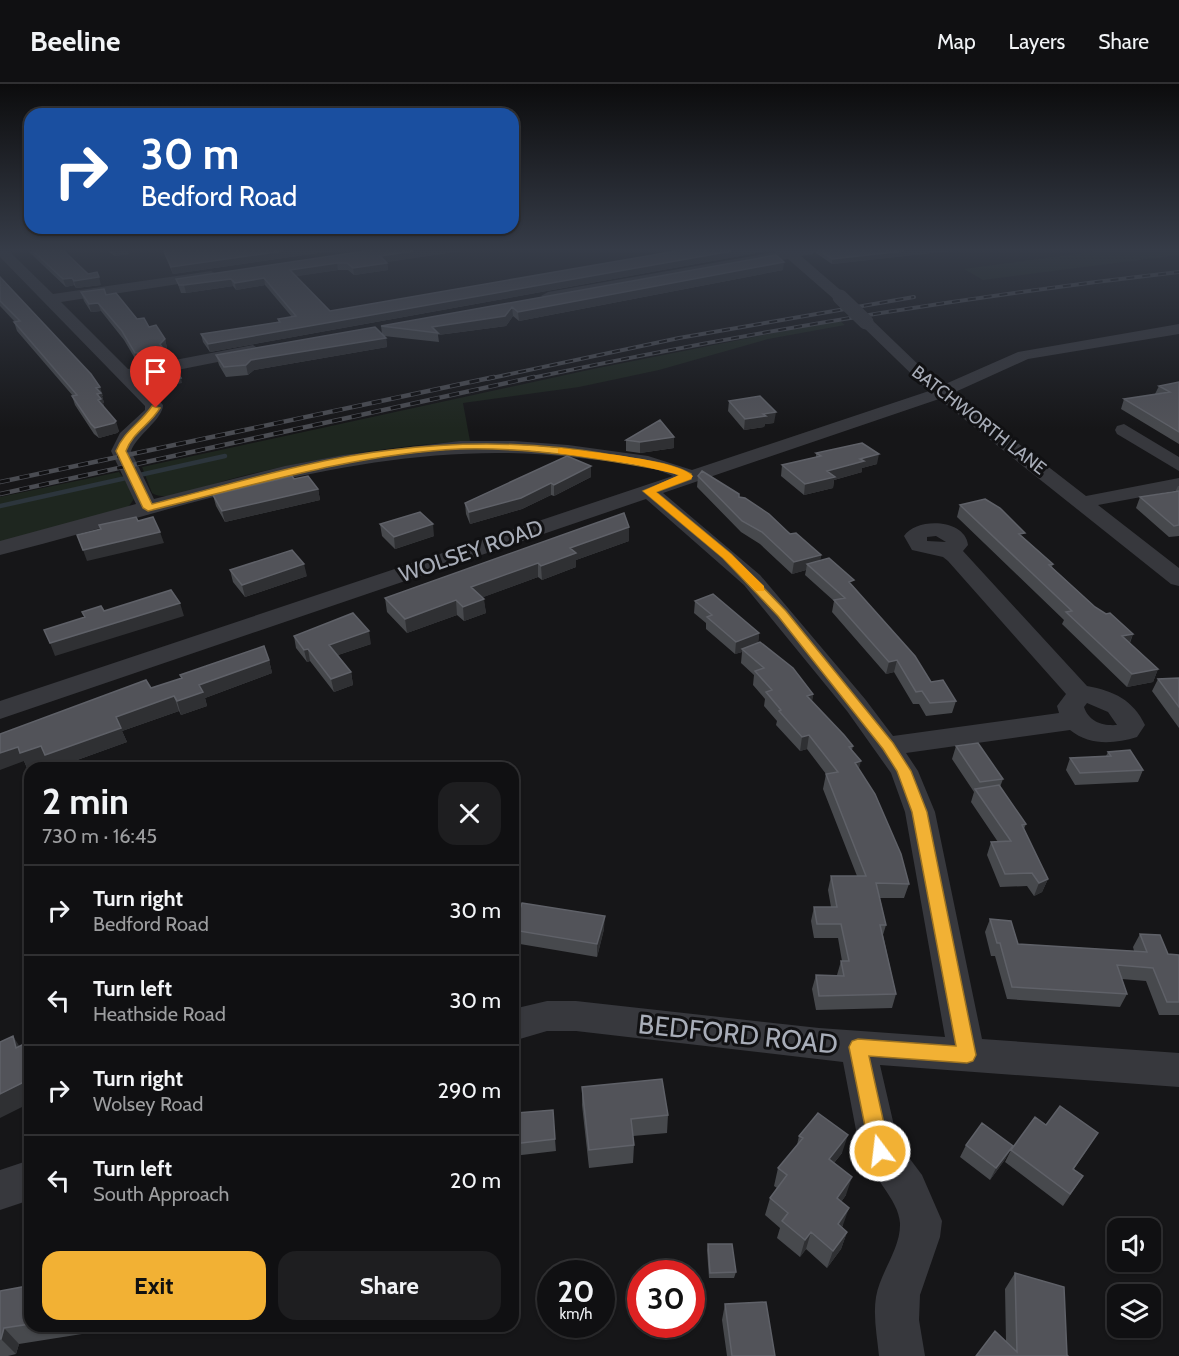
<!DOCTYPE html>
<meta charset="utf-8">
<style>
:root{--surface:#101012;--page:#1e1e20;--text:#f1f3f6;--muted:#9c9d9f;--line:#303032;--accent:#f2b134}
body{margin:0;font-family:Cabin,sans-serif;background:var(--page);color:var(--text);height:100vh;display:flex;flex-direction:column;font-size:22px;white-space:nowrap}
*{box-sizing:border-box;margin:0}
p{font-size:20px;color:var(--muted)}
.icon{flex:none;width:33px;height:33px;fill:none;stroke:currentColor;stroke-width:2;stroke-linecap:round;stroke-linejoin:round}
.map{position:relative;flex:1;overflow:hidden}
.sheet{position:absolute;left:24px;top:678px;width:495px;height:570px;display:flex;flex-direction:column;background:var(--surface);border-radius:18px;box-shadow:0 2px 4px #0004,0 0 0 2px var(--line)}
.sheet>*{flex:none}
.top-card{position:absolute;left:24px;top:24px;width:495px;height:126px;border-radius:18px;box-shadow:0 2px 4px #0004,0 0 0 2px var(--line);background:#1a4fa0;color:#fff;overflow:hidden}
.tools{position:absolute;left:1107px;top:1134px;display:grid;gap:12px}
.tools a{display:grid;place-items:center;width:54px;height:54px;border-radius:12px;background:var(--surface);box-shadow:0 2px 4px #0004,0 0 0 2px var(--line);font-size:30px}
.speed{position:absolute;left:537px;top:1176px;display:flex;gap:12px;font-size:30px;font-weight:700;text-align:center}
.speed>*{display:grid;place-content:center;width:78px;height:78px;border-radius:50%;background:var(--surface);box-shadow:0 2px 4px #0004,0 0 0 2px var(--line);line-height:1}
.speed small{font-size:15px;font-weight:400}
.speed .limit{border:9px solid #d22;background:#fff;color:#111}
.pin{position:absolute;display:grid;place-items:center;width:51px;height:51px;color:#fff;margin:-62px -26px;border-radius:50% 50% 50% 0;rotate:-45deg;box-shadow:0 0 6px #0007}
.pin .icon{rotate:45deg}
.me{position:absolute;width:66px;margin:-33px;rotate:345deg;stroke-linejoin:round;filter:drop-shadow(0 0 4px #0008)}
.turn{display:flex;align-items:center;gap:21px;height:126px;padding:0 18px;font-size:27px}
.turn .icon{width:78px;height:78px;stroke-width:2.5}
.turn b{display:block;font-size:42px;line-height:51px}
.round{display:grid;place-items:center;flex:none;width:63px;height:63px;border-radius:18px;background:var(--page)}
.head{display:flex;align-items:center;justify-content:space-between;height:102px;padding:0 18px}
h1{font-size:36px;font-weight:700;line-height:45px}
.action{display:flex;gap:12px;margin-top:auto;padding:12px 18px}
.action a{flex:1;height:69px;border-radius:18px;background:var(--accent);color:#111;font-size:24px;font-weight:700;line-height:69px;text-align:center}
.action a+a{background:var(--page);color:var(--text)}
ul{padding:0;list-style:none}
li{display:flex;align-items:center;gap:18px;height:90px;padding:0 18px;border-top:2px solid var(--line)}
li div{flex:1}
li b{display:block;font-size:22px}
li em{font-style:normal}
header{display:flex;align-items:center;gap:36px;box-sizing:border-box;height:84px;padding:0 30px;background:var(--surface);border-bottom:2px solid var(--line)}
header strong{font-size:28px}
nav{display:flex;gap:33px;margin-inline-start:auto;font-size:21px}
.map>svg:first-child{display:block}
.green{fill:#1e261f}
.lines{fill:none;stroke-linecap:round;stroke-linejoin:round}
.stream{stroke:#2c353c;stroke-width:4.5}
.minor{fill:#37383d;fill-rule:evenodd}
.rail-far1-casing{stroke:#4a4c52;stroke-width:4}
.rail-casing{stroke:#4a4c52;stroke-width:4.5}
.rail-far1{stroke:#111113;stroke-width:2;stroke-dasharray:8;stroke-linecap:butt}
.rail{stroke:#111113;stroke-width:3;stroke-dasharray:10;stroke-linecap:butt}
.minor-bridge{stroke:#37383d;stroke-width:15}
.wall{fill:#47494d}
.shaded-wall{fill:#2f3033}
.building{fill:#525359;stroke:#5f6168;stroke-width:1.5}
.route{fill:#f2b134;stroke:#9d7322;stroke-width:1.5}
.slow{fill:#f59e0b}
.labels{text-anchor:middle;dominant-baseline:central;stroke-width:6;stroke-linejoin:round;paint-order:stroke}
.far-street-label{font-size:18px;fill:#a8adb8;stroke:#111113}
.street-label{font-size:22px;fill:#a8adb8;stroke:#111113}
.near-street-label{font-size:27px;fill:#a8adb8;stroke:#111113}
</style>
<header>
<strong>Beeline</strong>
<nav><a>Map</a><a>Layers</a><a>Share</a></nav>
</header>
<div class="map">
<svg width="1179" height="1272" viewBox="0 0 1179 1272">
<rect width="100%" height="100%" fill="#161618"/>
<path class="green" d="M1098,167H1179V171L983,196L964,185Z
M839,236L845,241L768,255L659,286L579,303L463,319L470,357C389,362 309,375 231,395C212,400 168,420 152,409L142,383L593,285Z
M119,388L136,412L127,425L0,460V413Z"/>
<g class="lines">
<path class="stream" d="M0,422L225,372"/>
<path class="minor" d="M0,167H9L53,210L211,187L218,191L211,195L61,218L128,285L253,261L261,266L253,271L137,294L163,321C163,335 137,351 131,367L154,415L285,382L343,371L460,357H514L568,361L648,372L692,386L929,307L861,241L858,238L861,235H871L924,286L943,301L1018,268L1179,240V250L1028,275L953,309L1086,412L1179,394V406L1098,421L1179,484V502L1171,500L939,315L663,409L760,491L865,615L893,652L1059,629L1057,622L1066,610L948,477L943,473L912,466L904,452C917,433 965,435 968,461L963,467L1087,602C1114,607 1133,616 1145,641L1137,653C1114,660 1090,662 1070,646L906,669L918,687L935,728L982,955L1179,969V1003L880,981L898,1059L922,1091L942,1137L940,1153L920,1211L919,1236L925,1272H879C877,1252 873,1232 876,1213C880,1188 901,1165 900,1139C899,1116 869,1088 860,1067L843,978L576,947H547L513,957V925L547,917H576L819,944L945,953L905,728L891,689L847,627L744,501L646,415L0,635V617L673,392C645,379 611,378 580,374C379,349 191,423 0,471V457L136,420L111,367L120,349L145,326V322L0,173ZM936,452L946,458L927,457V453ZM1087,619L1108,628L1117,641C1103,642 1089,638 1084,623Z
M781,167H814L813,170L801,172L845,210L847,213L845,216H835L788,175L548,216L541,212L548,208Z
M1124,340L1179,373V387L1117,350L1115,346L1117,342Z
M30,1076V1116L0,1126V1086Z"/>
<g class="rail-far1-casing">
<path id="rail-far1" d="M487,295L679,254L914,213
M527,295C743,249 960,213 1179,188"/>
</g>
<g class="rail-casing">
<path id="rail" d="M0,398L494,293
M0,410L534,293"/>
</g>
<use href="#rail-far1" class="rail-far1"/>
<use href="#rail" class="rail"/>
<path class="minor-bridge" d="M840,213L866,238"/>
</g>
<path class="wall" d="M28,167H64L101,201L76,204L74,201L66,203Z
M108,167H129V170L115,172Z
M163,167H332L173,190Z
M365,167H461L386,178L387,179L388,186L354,191L348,186H338L296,192L330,227L762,168L210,268L203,258L201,250L279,238L278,235L292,233L265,201L236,206L233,202L186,209H181L176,195Z
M816,167H950L832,180L816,169Z
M776,171L783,186L519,237L513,232L506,242L438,251L439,258L384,252L386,254L387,263L254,286L248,291L226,293L219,281L216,271L382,250L381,242Z
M0,193L103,312H102L104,319H103L104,323L119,347L117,349L99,354L94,350L75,321L72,312H73L17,247L14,238H15L0,222Z
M81,208L106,211L137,235L149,243L165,255L167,264L165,267L167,276L137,278L124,256L101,227L91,228L84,217Z
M1179,298V360L1121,325L1124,315L1155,310L1159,302Z
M729,317L774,339L765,340L764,343L744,346L728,327Z
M674,353V364L640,369L626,367V356Z
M816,369L877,380L862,384V388L834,396L833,404L804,411L781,392L782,381L816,373Z
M567,372L591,393L554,412L551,411L522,425L470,440L466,430L465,419Z
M698,392L739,413L821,471L820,476L853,502L931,598L956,617L952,629L926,632L919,620H913L894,588L886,590L832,528L834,517L805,491L806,486L792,490L760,460L741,448L697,403Z
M294,395L318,405L320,416L225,438L216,422L213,411Z
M1178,402H1179V452L1169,453L1136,424L1140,413L1175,408Z
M960,421L1023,453L1053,480L1052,483L1095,523L1133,550L1130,559L1158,585L1153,598L1127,603L1062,540L1064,536L957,433Z
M380,440L434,452L395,465L382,452Z
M629,443V457L576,476V483L542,496L538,493L483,513L486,529L464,537L457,531L407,549L387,528L385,514Z
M230,486L307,492L245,513L233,498Z
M695,517L759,549L758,559L813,610L812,617L853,662L852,666L859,685L909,800L904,814H880L886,841L883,851L896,910L892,924L816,926L812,905L816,891H837L841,877H842L838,854H814L811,837L814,823H831L828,806L831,792H857L823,705L826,690L807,665L800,667L776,641L777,637L764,622L765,615L753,601L754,591L741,579L742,568L735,570L706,545V539L694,529Z
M294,552L371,560L338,571L351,588L353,601L334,608L310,577L307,578L296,564Z
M269,576L272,589L205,614L207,622L181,631L179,627L122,647L127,658L55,684H51L47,676L27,684L24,677L151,604Z
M1179,594V644L1152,607L1158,595Z
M956,662L1003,695L1000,703L1026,740L1024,745L1048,795L1042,808L1034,812L1027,802L1000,803L987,771L991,758H998L971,718L974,708L952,675Z
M1108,668L1143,686L1138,698L1075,701L1066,686L1070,674L1106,672Z
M990,835L1018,860L1134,867L1133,863L1140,850L1168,870L1179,871V931H1159L1146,897L1122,895L1127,910L1120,923L1007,915L995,872H991L985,848Z
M513,845H604L597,873L514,859Z
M582,1003L668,1031L667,1049L633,1052L634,1061L633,1079L589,1084L582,1021Z
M513,1022L516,1029L555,1055L556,1067L513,1072Z
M1046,1041L1098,1049L1074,1085L1083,1092L1063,1122L1005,1078L1011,1066Z
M799,1052L842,1069L834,1079L846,1111L841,1118L843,1141L842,1143L847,1148L841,1165L827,1184L806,1165L800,1173L777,1154L780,1144L765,1131L770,1114L777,1104L774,1102L778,1084L797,1061Z
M966,1061L1006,1074L990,1096L960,1073Z
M708,1160L736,1188L734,1194H709L707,1166Z
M1015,1189L1067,1271L976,1272L1006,1257L1005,1205Z
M30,1191V1242H126V1243L19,1260L16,1270L8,1272H0V1207L27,1202Z
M725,1220L775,1272H727L722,1236Z"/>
<path class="shaded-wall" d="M113,167H129V170L115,172Z
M283,167H332L173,190L171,183Z
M414,167H461L381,179L380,172Z
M732,167H762V168L210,268L208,260Z
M904,167H950L832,180V175Z
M784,178L783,186L519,237L518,228Z
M337,179L338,186L292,193L290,186Z
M387,179L388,186L354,191L353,184Z
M99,193L101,201L76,204L74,197Z
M72,194L74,201L66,203L63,195Z
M264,194L265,201L236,206L235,199Z
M231,195L233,202L186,209L184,201Z
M98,219L101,227L91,228L89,220Z
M512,223L513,232L506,242L438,251V249L432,243Z
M386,254L387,263L254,286L248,291L246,281L251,276Z
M165,255L167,264L165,267L167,276L137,278L135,269L160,260Z
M181,294L182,299L166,303L164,297Z
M100,303L103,312H102L104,319H103L104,324L98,316L96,304Z
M776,328L774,339L765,340L764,343L744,346L745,335L763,330Z
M116,337L119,347L117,349L99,354L95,344Z
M674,353V364L640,369V358Z
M879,370L877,380L862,384V388L834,396L833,404L804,411L805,400L827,387L860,375Z
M591,382V393L554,412V401Z
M551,399V411L522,425L470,440L469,428Z
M318,405L320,416L225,438L222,427Z
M433,440L434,452L395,465L394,453Z
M629,443V457L576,476V483L542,496L541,482L570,464Z
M160,448L164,459L87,477L83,466Z
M821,471L819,483L807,480L806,486L792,490L794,478Z
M538,479V493L473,517L471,503Z
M304,480L307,492L245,513L242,501Z
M484,515L486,529L464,537L463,523Z
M456,516L457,531L407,549L405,535Z
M180,519L184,532L55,572L50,559Z
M369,547L371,560L332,573L329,561Z
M759,549L758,562L742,565V568L735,570L736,558Z
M1133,550L1128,562L1122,552Z
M308,565L310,577L307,578L304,566Z
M269,576L272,589L205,614L207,622L181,631L177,617L199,601Z
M897,576L894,588L886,590L889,578Z
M1158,585L1153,598L1127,603L1132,590Z
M351,588L353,601L334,608L331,595Z
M813,610L811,624L807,612Z
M174,612L179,627L122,647L127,658L55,684H51L47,676L27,684L24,677L0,686V669L116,633Z
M809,651L807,665L800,667L802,653Z
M861,677L857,692L855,679Z
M1048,795L1042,808L1034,812L1039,799Z
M605,832L604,845L597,873V860Z
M13,952L25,971L16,964Z
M30,995V1019L0,1034V1010Z
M848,1051L842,1069L823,1092L829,1075Z
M1013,1062L1006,1074L990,1096L996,1084Z
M852,1093L846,1111L831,1132L837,1114Z
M849,1124L843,1141L832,1157L838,1140Z
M811,1148L806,1165L800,1173L805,1156Z
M847,1148L841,1165L827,1184L833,1167Z
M4,1244L19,1260L16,1270L1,1255Z"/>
<path class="building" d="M33,167H64L88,190L97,188L99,193L74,197L72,194L63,195Z
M164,167H283L171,183Z
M365,167H414L380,172L387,179L353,184L347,179H337L290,186L330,227L676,167H732L208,260L201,250L280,238L278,235L296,232L264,194L235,199L231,195L184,201H179L176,195Z
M820,167H904L832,175Z
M776,171L784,178L518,228L512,223L505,232L432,243L438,249L381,242Z
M0,193L91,290L100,303L96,304L101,309L97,310L101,315L98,316L116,337L114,339L95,344L91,340L72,312L77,311L14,238L20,237L0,217Z
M104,205L106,211L116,209L137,235L144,234L149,243L156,241L165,255L160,260L165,267L135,269L122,247L98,219L89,220L81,208Z
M375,243L386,254L251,276L246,281L224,283L216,271Z
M174,284L181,294L164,297L159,287Z
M1179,298V348L1124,315L1170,308L1159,302Z
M760,312L776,328L763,330L766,332L745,335L729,317Z
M660,336L674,353L640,358L626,356Z
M862,359L879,370L860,375L864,377L827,387L835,393L805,400L782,381L821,372L816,369Z
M567,372L591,382L554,401L551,399L521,414L469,428L465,419Z
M702,387L739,410V413L745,414L769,430L790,450L796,449L821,471L794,478L762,448L742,437L698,392Z
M292,392L294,395L308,392L318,405L222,427L213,411Z
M1179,407V441L1174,442L1140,413Z
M985,415L1000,424L1025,449L1019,450L1053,480L1049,481L1095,523L1106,530L1110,529L1133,550L1122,552L1158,585L1132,590L1066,528L1072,527L960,421Z
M420,428L433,440L394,453L380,440Z
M624,429L629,443L570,464L576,469L541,482L538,479L471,503L484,515L463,523L456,516L405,535L385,514Z
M136,433L138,437L153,433L160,448L83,466L77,451L101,445L99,441Z
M292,466L304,480L242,501L230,486Z
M829,474L854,496L849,498L915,572L931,598L943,596L956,617L930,619L922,607L916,608L897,576L889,578L834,516L845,514L807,480Z
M171,506L180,519L50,559L44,546L85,533L82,528L101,522L104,527Z
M713,510L759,549L736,558L707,533L712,531L695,517Z
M353,529L369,547L329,561L351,588L331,595L308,565L304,566L294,552Z
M760,558L793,584L813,610L807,612L844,651L853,662L849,663L861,677L855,679L875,710L901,770L909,800L876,799L886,841H880L896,910L819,912L816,891L844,892L841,877H849L841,840H817L814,823H837L831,792H866L826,690L838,688L809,651L802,653L779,627L781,626L766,608L772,606L755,587L764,584L742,565Z
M264,562L269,576L199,601L203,608L177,617L174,612L116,633L121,644L45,671L41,662L20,669L18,663L0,669V650L146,596L151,604L182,594L180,591Z
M1179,594V623L1158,595Z
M978,659L1003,695L980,698L956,662Z
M1130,666L1143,686L1080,689L1070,674L1111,672L1108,668Z
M999,701L1026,740L1022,741L1048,795L1039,799L1032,789L1005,790L991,758L1011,757L975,705Z
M522,819L605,832L597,860L513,846Z
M990,835L1011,837L1018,860L1147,868L1140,850L1160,851L1168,870L1179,871V918H1167L1153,884L1117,881L1127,910L1012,903L1000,859H997Z
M13,952L16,964L30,957V995L0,1010V958Z
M662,995L668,1031L631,1035L634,1061L589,1066L582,1003Z
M513,1022H516V1029L553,1026L555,1055L513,1060Z
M1060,1022L1098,1049L1073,1085L1083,1092L1070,1110L1011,1066L1035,1033L1046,1041Z
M818,1029L848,1051L829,1075L852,1093L837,1114L849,1124L838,1140L847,1148L833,1167L811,1148L805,1156L782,1137L788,1129L770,1114L787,1091L778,1084L803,1054L799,1052Z
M982,1039L1013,1062L996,1084L966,1061Z
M708,1160H732L736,1188L710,1189Z
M1015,1189L1064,1203L1067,1271L1068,1272H976L995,1247L1017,1268Z
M30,1191V1240L4,1244L1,1255H0V1207L27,1202Z
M766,1218L775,1272H732L725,1220Z"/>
<linearGradient id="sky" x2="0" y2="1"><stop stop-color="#0c0c0d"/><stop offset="0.48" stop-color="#363c48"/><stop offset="1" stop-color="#363c48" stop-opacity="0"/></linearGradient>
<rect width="1179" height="345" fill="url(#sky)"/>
<path class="route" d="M152,322L160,324C150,341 133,348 126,367L152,420C230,401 310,375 391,366C464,357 539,358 612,371C638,376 668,377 691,390V395L656,408L731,470L786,527L893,659L911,687L927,728L976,971L973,977L967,979L869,972L890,1067L887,1074L880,1076L873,1074L870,1067L849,963L852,957L858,955L956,962L912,728L897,687L883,665L778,532L723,474L643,407L680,392L673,388C603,375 532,363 460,365C354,370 251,402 148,427L143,424L116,367C124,347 141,339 152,322Z"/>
<path class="slow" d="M561,364C588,368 676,375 693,392L691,395L656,408L731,470L764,502V507H756L723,474L643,407L679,391L634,380L558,369V365Z"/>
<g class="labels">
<g class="far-street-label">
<text transform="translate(979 336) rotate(38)">BATCHWORTH LANE</text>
</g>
<g class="street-label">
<text transform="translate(471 467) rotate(-19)">WOLSEY ROAD</text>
</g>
<g class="near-street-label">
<text transform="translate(738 950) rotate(6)">BEDFORD ROAD</text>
</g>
</g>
</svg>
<div class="tools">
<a><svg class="icon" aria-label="sound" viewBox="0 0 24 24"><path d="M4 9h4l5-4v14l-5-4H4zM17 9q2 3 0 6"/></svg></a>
<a><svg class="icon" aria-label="layers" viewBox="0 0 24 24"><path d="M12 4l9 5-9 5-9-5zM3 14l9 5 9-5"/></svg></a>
</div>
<div class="speed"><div>20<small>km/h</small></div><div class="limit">30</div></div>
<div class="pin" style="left:156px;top:324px;background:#d93025"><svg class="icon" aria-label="arrive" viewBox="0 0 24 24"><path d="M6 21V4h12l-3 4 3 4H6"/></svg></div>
<svg class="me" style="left:880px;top:1067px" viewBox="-20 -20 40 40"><circle r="17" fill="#f2b134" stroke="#fff" stroke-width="3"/><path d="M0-11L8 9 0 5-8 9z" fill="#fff"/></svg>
<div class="top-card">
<div class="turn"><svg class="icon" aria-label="right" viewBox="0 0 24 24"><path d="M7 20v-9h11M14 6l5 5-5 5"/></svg><div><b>30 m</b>Bedford Road</div></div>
</div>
<section class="sheet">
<div class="head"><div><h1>2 min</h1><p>730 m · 16:45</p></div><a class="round"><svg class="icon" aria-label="close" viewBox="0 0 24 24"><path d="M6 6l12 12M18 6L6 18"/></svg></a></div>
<ul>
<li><svg class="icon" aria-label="right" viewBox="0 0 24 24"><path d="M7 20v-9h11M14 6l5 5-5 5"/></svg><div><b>Turn right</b><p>Bedford Road</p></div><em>30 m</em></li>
<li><svg class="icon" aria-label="left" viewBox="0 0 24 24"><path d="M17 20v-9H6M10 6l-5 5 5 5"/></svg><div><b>Turn left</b><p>Heathside Road</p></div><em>30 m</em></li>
<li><svg class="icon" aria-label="right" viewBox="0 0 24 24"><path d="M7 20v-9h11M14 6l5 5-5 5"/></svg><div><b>Turn right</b><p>Wolsey Road</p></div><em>290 m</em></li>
<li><svg class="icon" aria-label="left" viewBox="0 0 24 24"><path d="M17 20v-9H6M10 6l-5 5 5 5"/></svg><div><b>Turn left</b><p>South Approach</p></div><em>20 m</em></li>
</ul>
<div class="action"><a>Exit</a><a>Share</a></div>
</section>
</div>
